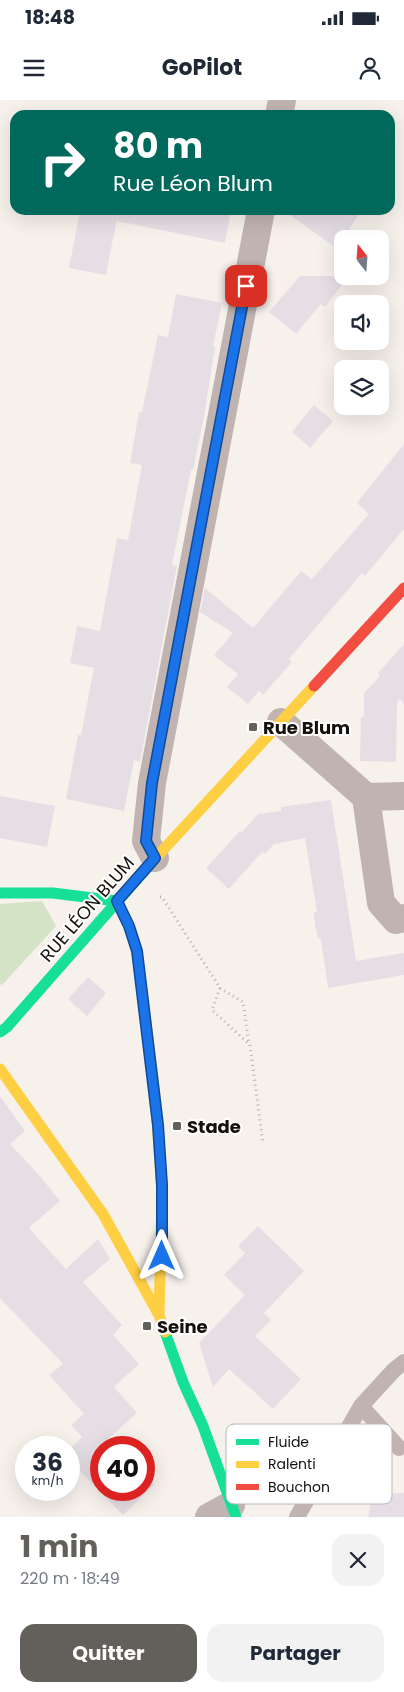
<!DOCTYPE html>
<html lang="fr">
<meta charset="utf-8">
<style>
:root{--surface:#fff;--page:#f2f2f3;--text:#1f2937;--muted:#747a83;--accent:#635f5b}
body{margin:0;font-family:Poppins,sans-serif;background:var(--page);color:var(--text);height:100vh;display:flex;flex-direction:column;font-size:19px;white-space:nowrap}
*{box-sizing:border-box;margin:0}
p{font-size:16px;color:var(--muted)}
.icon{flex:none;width:28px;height:28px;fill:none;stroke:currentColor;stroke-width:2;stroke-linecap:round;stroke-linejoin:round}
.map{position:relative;height:1417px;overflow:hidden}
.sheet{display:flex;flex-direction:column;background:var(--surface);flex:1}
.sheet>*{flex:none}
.top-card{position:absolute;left:10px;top:10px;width:385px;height:105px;border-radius:15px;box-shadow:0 5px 20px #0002;background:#00695c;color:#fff;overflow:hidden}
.needle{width:32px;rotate:343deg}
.buttons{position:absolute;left:334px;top:130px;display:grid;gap:10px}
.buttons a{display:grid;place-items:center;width:55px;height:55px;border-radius:10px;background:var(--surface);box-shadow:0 5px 20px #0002;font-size:25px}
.speed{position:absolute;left:15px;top:1336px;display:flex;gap:10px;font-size:25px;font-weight:700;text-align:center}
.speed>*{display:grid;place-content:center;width:65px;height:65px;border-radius:50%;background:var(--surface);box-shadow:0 5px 20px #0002;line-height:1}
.speed small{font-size:12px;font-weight:400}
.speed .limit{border:8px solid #d22;background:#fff;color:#111}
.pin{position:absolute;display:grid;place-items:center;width:42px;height:42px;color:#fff;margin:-21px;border-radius:10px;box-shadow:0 2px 8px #0006}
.me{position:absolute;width:55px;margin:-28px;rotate:0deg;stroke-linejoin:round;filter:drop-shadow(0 0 4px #0008)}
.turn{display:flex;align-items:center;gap:18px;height:105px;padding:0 20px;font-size:22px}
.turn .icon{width:65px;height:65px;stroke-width:2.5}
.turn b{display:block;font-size:35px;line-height:42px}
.round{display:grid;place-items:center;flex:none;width:52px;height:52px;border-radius:15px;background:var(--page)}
.head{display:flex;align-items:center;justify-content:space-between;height:85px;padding:0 20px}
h1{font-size:30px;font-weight:700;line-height:38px;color:var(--accent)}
.primary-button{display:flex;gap:10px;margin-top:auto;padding:10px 20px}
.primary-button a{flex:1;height:58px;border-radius:15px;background:var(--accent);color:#fff;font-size:20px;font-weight:700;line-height:58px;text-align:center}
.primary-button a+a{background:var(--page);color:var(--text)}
.status{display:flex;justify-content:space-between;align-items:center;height:35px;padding:0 25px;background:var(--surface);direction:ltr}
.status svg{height:14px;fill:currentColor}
header{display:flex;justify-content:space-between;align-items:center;height:65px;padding:0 20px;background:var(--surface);font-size:22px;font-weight:700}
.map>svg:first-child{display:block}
.green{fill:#d4e2c6}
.building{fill:#e5dfe5}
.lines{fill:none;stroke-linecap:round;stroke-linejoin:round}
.path{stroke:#b9b0ad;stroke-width:3;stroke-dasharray:1 4;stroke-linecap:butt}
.lane{stroke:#c1b4b0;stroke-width:16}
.street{stroke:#c1b4b0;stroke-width:28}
.fast{stroke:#16e098;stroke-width:11}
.slow{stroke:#ffcf43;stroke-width:11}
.jam{stroke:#f24e42;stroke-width:11}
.route-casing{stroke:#114b97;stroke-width:12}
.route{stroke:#1a73e8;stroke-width:9}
.poi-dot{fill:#635f5b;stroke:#fff;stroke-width:2}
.labels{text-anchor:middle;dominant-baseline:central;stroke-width:4;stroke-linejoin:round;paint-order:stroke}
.poi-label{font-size:18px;font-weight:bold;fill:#14100d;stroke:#fff;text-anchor:start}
.street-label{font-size:18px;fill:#14100d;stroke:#fff}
.key{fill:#fff;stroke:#b8b7b6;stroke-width:1}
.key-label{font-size:14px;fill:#14100d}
</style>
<div class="status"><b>18:48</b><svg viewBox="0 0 49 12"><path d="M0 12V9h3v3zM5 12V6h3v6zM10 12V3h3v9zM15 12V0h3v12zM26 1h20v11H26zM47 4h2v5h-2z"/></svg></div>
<header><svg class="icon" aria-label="menu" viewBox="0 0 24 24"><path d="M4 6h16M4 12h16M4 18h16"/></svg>GoPilot<svg class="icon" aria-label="person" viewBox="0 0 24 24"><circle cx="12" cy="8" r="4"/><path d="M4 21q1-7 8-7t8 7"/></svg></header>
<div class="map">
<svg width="404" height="1417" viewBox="0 0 404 1417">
<rect width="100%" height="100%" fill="#f7f1ec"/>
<path class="green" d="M42,801L56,826L3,884L0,885V804Z"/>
<path class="building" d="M80,110H231L225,143L117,121L118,113L106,175L69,168Z
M283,110H362L336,148Z
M300,176H349L325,207L321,204L296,234L269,212Z
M176,194L222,203L213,246L215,247L204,317L193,370H191L172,465L177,466L140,662L134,660L124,711L66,699L78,635H81L94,568L70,563L77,526L100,531L117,438L128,440L142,365L130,363L139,312H142L158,235L168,237Z
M314,305L333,321L310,348L292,332Z
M404,344V429L365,476L362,473L289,559L292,562L263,595L259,591L248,604L227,587L238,574L214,555L233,533L200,512L205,488L253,528L301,471L312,479L369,414L357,403Z
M404,544V604L400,599L397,603L396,662L360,661L361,617H364V593L380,576L378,573Z
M0,696L55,706L47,747L0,738Z
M331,700L356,861L404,853V875L328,888L321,839L318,838L315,825L314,812H317L305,738L274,744L265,754L262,752L229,789L206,768L240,731L242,732L258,714L281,711V707Z
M88,877L106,893L87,916L68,899Z
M0,996L25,1031L10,1044L40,1076L60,1101L29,1128L66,1169L98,1139L110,1159L83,1182L122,1225L113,1235L139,1264L114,1287L137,1313L108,1339L117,1348H101V1390H144V1375L154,1385L123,1415L69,1360V1350L82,1337L71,1325L84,1314L49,1275L63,1264L0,1198Z
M258,1126L304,1171L264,1213L271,1220L255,1236L301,1279L273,1309L229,1269L213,1287L199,1243L245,1195L224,1175L245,1153L238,1146Z
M404,1393V1417H368L373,1394Z"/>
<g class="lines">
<path class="path" d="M160,797H162L220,888L212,910L250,945L263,1044
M220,888L243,902L249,944"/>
<path class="lane" d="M361,1306L399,1348
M297,1417L361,1306L394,1270L404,1262"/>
<path class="street" d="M279,15L282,0
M281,622L366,697L381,803L396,820L404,818
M366,697L404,696
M155,758L146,741L152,683L261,110
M209,1417L231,1405"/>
<path class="fast" d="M0,793H53L117,801
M0,932L7,927L152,762
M165,1232L183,1282L203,1326L236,1417"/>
<path class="slow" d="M152,762L314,586
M117,801L129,826L137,851L156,1003L162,1096L159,1215
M0,969L103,1114L159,1215L165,1232"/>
<path class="jam" d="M314,586L404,488"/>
</g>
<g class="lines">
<g class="route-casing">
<path id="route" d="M162,1156V1085L158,1025L137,851L129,826L117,801L155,758L146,741L152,683L246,186"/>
</g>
<use href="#route" class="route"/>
</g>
<g class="poi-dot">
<rect x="248" y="622" width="10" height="10" rx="2.5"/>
<rect x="172" y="1021" width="10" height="10" rx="2.5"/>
<rect x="142" y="1221" width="10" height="10" rx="2.5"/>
</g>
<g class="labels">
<g class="poi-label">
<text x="263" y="627">Rue Blum</text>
<text x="187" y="1026">Stade</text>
<text x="157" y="1226">Seine</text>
</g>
<g class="street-label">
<text transform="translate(87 809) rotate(-49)">RUE LÉON BLUM</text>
</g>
</g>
<rect x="226" y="1324" width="166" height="80" rx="8" class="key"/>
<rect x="236" y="1339" width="23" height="6" fill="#16e098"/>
<rect x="236" y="1361" width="23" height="7" fill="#ffcf43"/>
<rect x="236" y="1384" width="23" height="6" fill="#f24e42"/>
<g class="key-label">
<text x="268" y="1347">Fluide</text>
<text x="268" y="1369">Ralenti</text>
<text x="268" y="1392">Bouchon</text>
</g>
</svg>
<div class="buttons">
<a><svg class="needle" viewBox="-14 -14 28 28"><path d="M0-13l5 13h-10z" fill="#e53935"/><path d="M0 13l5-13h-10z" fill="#747a83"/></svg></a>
<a><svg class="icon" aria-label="sound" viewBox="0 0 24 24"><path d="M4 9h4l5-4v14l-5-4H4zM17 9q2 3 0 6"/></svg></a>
<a><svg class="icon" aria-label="layers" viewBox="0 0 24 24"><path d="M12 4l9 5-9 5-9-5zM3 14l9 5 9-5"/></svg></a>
</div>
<div class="speed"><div>36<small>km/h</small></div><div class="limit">40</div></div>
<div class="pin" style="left:246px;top:186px;background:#d93025"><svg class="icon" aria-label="arrive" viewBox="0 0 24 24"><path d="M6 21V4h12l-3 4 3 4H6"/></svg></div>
<svg class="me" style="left:162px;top:1156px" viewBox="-20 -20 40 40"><path d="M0-17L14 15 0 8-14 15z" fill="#1a73e8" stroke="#fff" stroke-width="4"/></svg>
<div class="top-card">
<div class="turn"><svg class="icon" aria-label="right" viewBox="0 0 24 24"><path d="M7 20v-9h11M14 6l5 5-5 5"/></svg><div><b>80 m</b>Rue Léon Blum</div></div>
</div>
</div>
<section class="sheet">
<div class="head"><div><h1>1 min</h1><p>220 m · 18:49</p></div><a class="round"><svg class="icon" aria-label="close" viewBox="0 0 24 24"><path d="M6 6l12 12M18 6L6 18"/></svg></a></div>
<div class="primary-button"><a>Quitter</a><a>Partager</a></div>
</section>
